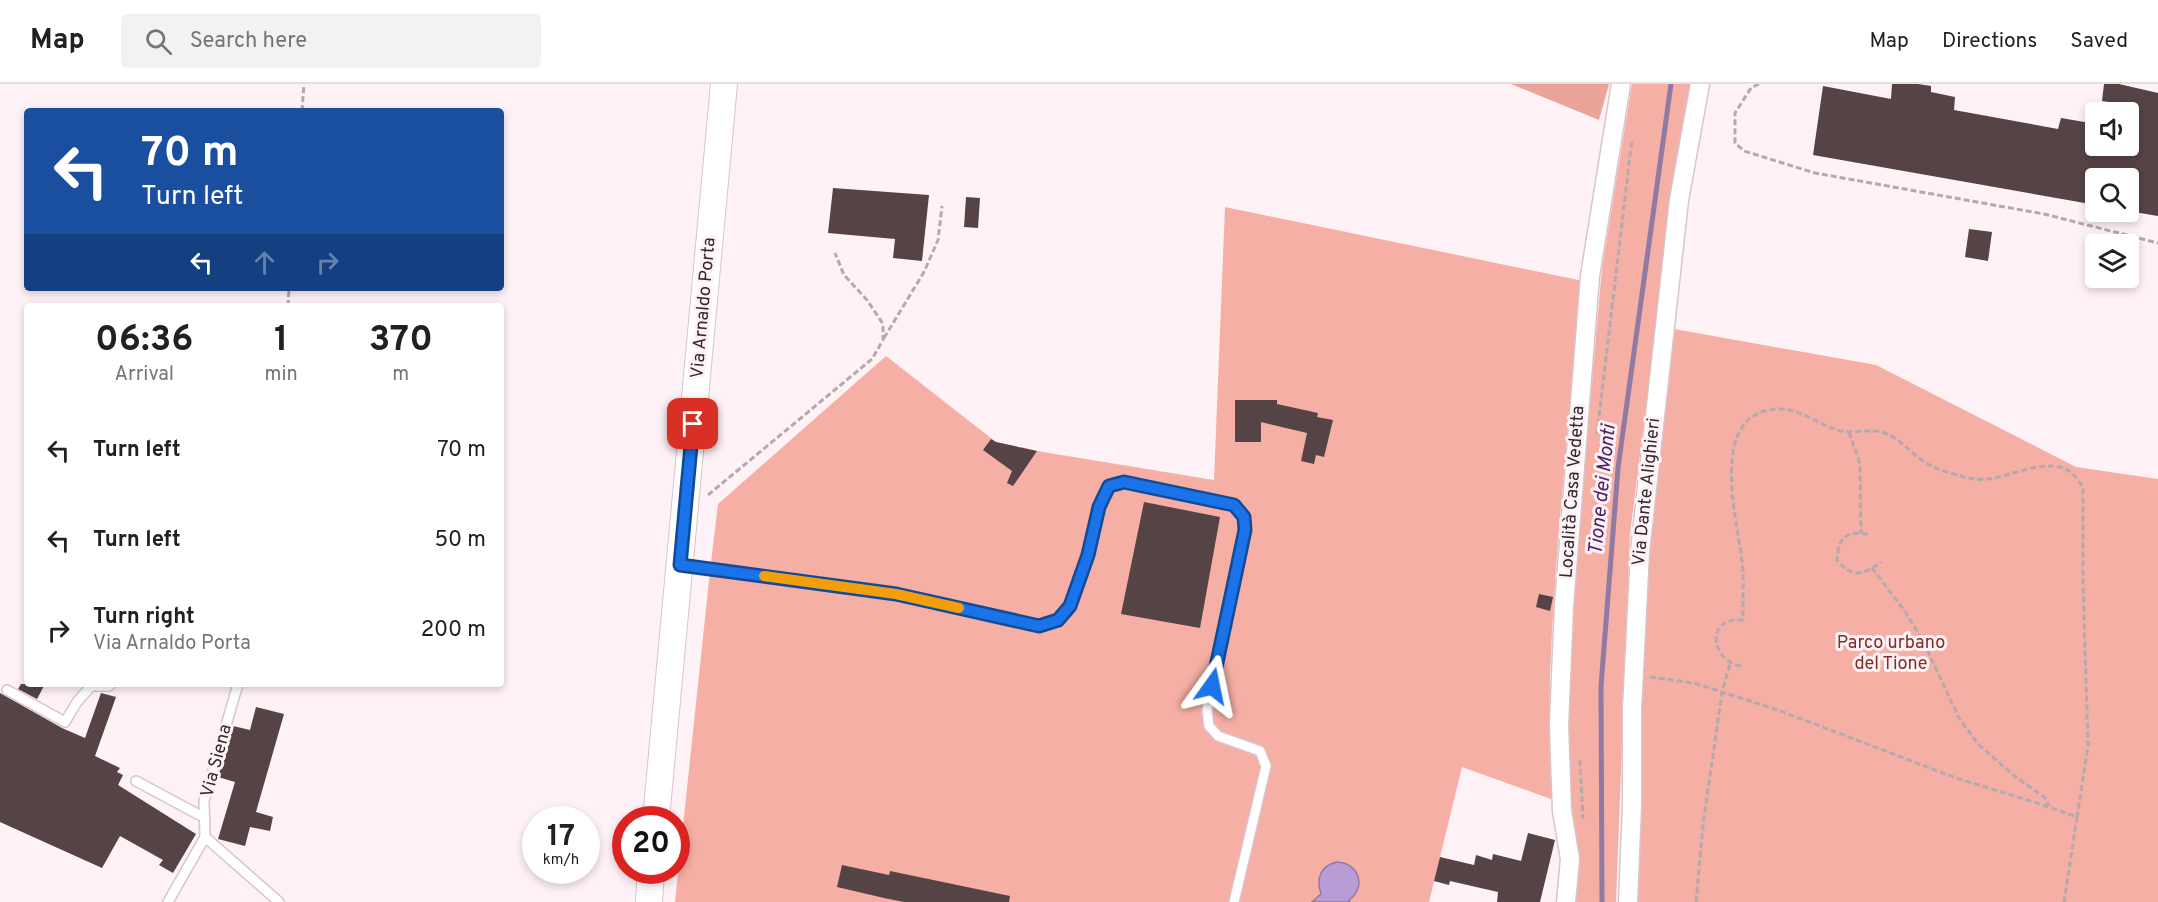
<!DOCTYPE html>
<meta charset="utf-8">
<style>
:root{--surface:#fff;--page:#f2f2f2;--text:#202124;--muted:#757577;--line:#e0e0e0}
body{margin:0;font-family:Overpass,sans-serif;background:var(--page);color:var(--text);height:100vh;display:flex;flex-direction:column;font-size:22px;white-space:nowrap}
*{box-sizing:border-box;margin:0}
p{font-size:20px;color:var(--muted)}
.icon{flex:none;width:33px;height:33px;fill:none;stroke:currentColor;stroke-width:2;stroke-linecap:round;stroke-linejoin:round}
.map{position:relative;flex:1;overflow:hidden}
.details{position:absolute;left:24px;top:219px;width:480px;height:384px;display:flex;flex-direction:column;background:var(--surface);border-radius:6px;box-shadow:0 3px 9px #0003}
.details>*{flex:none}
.banner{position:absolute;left:24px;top:24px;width:480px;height:183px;border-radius:6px;box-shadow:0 3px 9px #0003;background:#1a4fa0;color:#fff;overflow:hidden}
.buttons{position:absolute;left:2085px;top:18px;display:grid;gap:12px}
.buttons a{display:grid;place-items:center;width:54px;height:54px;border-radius:6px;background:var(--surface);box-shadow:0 3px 9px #0003;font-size:30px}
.speed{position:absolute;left:522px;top:722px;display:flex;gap:12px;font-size:30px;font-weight:700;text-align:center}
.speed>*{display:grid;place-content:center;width:78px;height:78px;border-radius:50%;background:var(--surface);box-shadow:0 3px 9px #0003;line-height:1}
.speed small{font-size:15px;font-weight:400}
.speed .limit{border:9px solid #d22;background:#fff;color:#111}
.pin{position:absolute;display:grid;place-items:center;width:51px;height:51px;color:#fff;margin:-26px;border-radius:12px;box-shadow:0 3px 9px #0006}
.me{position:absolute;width:66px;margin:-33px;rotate:12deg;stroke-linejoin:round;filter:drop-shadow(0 0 4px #0008)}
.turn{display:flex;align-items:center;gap:21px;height:126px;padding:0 18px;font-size:27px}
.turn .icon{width:78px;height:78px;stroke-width:2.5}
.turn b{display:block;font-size:42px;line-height:51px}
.lanes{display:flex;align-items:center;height:57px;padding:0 18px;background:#0003;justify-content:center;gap:30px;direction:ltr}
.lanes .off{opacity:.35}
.eta{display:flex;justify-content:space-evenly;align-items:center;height:102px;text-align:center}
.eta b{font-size:36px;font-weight:700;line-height:42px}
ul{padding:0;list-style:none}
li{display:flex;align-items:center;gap:18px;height:90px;padding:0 18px}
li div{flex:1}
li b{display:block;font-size:22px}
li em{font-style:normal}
header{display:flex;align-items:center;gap:36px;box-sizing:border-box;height:84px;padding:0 30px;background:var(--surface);border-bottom:2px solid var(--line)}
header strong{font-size:28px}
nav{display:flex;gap:33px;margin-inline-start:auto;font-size:21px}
.search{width:420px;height:54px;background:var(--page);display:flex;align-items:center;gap:15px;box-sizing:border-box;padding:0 21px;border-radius:6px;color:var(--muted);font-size:22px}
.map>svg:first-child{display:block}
.green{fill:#f6afa4}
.forest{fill:#eba499}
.water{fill:#b99cd5;stroke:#907aa3;stroke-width:1.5}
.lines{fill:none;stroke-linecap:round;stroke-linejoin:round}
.stream{stroke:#907aa3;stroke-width:5}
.building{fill:#554345}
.lane-casing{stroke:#d9c4ce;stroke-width:12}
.street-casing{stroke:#d9c4ce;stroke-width:21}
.secondary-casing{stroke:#d9c4ce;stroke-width:28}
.path{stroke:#b4a9ae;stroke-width:3;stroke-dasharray:6 3;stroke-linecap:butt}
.lane{stroke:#fff;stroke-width:9}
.street{stroke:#fff;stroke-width:18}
.secondary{stroke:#fff;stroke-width:26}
.route-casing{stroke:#114b97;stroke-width:15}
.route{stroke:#1a73e8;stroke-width:10}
.slow{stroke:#f59e0b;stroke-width:10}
.labels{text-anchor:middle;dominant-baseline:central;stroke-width:6;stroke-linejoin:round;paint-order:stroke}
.street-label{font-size:18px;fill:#31292d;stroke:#fef2f7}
.park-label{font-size:18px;fill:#802e25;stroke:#fef2f7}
.water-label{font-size:20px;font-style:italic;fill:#4b2468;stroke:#fef2f7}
</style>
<header>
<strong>Map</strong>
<div class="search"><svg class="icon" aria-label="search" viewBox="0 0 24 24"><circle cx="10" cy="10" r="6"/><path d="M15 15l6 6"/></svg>Search here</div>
<nav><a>Map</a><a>Directions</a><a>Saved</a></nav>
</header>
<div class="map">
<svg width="2158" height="818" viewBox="0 0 2158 818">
<rect width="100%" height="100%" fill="#fef2f7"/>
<path class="green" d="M1632,0H1691L1678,68L1630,450L1616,818H1573L1578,769L1571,715L1568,631L1575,492L1602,184Z
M1225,123L1583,197C1570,328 1555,460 1550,592C1549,633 1551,674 1551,715L1462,683L1429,818H675L710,487L718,420L886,272L996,358L1021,364L1022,363L1037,367L1214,396Z
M1674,245L1876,281L2076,383L2158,395V818H1634L1639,598L1650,447Z"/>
<path class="forest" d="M1511,0H1609L1599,36Z"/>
<path class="water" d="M1337,778C1359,779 1367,803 1349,816L1350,818H1312L1321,810C1316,794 1320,782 1337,778Z"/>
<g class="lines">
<path class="stream" d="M1602,818L1601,602L1618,384L1671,0"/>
</g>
<path class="building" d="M1892,0H1918L1931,2V8L1955,13L1954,26L2058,45L2061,34L2096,40V62H2128V21L2102,17L2104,0H2119L2158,9V132L2128,127V94H2096V121L1813,71L1823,2L1891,15Z
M833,104L929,111L922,177L893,174L895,155L828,149Z
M966,113L980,114L978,144L964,143Z
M1969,145L1992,148L1988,177L1965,173Z
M1235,316H1277V320L1318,329L1317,333L1333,336L1324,373L1316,371L1314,380L1301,377L1307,349L1261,338V358H1235Z
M991,355L996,358L1037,367L1013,402L1007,399L1012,387L983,366Z
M1144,418L1220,433L1200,544L1121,530Z
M1539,510L1553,513L1550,527L1536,523Z
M21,600H45L37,615L18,605Z
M0,609L62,644L85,654L101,609L116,613L95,672L120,684L117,688L123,691L118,701L196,750L173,789L159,781L163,776L120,752L102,784L0,738Z
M256,623L284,630L256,728L273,733L270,747L250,743L245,762L218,755L235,698L218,693L233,642L250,646Z
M1528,749L1555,756L1540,818H1497L1498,808L1450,797L1449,801L1434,797L1440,773L1474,781L1476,771L1492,776L1493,770L1521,777Z
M842,781L889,791L890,787L1010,812L1009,818H904L884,814L837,803Z"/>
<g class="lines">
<g class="lane-casing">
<path id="lane" d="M682,482L896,510L1039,542L1058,536L1070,522L1088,471L1099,423L1109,402L1124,398L1234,421L1244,433L1245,446L1207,626L1209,642L1218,652L1260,667L1266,682L1234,818
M7,606L65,638L77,618L91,602H109L111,600
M136,697L205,734
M205,753L279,818
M168,818L205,753L204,717L238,600"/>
</g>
<g class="street-casing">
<path id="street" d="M1566,818L1570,775L1562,727L1559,641L1564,522L1590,192L1621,0
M1628,818L1632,721V625L1640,467L1679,116L1700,0"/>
</g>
<g class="secondary-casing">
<path id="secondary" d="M656,735L724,0
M649,818L651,786"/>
</g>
<path class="path" d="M1759,0L1751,4L1735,29V59L1744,67L1815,89L2044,130L2158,159
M302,27L304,0
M288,222L289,204
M884,254L924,188L938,156L942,122
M1849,348L1860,380L1861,449
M1597,350L1632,55
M708,411L872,275L883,256V240L867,216L844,191L835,169
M1868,450C1846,447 1838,453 1837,476C1852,495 1863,491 1881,478
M1872,484L1904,526L1923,557L1959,634L1978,660L2012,690L2045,714L2049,722
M1741,582C1708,575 1707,532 1743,536C1743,516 1744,496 1742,477C1737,434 1707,328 1778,325C1799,324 1818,340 1837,346C1853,351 1871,343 1887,350C1900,355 1911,369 1923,377C1933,384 1949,389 1961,392C1970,395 1979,396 1988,395C2011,393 2050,371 2072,389C2076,393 2080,399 2083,403V500L2088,662L2077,733
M1650,593L1694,599L1778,626L1956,694L2037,719L2077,733L2064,818
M1580,676L1583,735
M1696,818L1703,741L1722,608L1730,580"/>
<use href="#lane" class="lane"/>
<use href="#street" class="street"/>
<use href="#secondary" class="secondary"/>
</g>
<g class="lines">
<g class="route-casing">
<path id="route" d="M693,340L680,481L896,510L1039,542L1058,536L1070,522L1088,471L1099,423L1109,402L1124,398L1234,421L1244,433L1245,446L1212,602"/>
</g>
<use href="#route" class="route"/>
<path class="slow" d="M764,492L896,510L959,524"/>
</g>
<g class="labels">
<g class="street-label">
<text transform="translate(704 224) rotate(-85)">Via Arnaldo Porta</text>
<text transform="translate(1573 408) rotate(-86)">Località Casa Vedetta</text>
<text transform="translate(1647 408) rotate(-84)">Via Dante Alighieri</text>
<text transform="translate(217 677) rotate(-75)">Via Siena</text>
</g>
<g class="park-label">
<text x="1891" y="559">Parco urbano<tspan x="1891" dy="21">del Tione</tspan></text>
</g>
<g class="water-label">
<text transform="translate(1603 406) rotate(-84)">Tione dei Monti</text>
</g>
</g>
</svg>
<div class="buttons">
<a><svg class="icon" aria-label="sound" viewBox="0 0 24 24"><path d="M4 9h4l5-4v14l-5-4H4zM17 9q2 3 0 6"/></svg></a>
<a><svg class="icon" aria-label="search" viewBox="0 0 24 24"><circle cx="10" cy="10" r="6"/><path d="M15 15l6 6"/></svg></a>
<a><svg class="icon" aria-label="layers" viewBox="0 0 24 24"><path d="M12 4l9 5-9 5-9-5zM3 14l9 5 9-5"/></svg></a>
</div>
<div class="speed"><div>17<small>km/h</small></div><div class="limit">20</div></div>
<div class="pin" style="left:693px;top:340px;background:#d93025"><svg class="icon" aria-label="arrive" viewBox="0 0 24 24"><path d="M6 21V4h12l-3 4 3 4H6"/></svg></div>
<svg class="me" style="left:1212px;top:602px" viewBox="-20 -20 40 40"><path d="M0-17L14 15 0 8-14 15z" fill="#1a73e8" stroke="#fff" stroke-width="4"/></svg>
<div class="banner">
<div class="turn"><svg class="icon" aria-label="left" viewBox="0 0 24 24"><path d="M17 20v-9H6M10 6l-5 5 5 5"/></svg><div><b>70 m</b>Turn left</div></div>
<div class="lanes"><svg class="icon" aria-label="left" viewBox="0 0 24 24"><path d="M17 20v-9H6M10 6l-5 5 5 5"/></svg><svg class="icon off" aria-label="ahead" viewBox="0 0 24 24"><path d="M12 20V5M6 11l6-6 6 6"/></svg><svg class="icon off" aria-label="right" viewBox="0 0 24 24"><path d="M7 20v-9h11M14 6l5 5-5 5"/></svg></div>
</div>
<section class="details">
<div class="eta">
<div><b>06:36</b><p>Arrival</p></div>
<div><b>1</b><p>min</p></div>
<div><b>370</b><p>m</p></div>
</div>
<ul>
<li><svg class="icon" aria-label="left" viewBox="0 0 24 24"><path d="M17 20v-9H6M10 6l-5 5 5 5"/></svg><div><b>Turn left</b></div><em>70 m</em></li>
<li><svg class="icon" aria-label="left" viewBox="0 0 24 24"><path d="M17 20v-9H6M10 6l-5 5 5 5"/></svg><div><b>Turn left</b></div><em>50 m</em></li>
<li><svg class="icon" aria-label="right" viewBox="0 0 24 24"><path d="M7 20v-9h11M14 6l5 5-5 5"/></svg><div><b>Turn right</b><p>Via Arnaldo Porta</p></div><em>200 m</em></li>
</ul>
</section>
</div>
